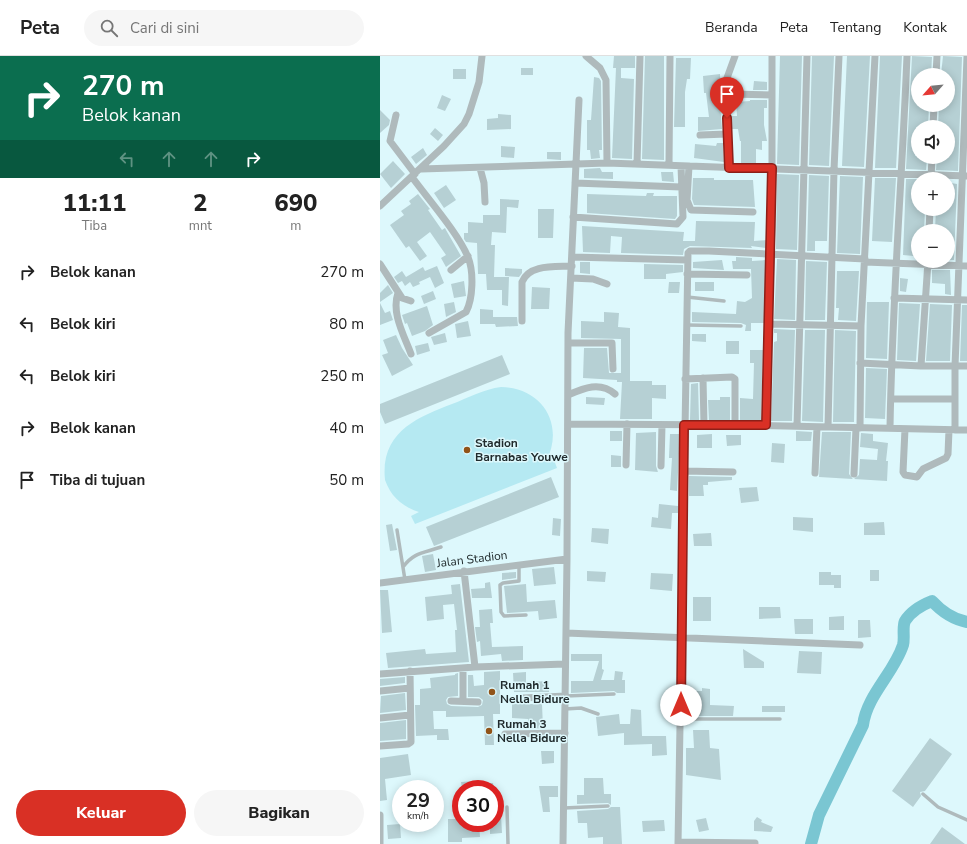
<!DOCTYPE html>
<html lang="id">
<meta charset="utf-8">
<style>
:root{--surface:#fff;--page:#f6f6f6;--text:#222;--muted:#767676;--line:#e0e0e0;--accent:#d93025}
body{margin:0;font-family:"Nunito Sans",sans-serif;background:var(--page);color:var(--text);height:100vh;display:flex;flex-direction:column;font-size:15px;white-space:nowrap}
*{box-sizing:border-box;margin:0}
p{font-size:13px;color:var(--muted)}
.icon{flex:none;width:22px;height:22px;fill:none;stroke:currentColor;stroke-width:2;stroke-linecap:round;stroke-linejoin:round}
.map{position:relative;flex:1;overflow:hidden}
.side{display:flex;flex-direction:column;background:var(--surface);width:380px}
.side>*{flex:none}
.banner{background:#0b6e4f;color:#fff;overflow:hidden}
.needle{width:26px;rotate:243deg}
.controls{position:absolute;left:531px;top:12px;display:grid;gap:8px}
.controls a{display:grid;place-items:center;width:44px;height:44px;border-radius:50%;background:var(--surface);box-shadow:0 2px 10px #0003;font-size:20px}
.speed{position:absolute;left:12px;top:724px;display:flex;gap:8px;font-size:20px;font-weight:700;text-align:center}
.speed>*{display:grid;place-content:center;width:52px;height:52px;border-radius:50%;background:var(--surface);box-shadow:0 2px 10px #0003;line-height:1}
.speed small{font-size:10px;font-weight:400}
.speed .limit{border:6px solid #d22;background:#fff;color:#111}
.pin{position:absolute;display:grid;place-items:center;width:34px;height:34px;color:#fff;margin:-41px -17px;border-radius:50% 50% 50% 0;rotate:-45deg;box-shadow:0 0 4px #0007}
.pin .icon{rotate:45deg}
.me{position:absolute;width:44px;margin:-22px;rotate:0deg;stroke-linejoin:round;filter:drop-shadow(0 0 3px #0008)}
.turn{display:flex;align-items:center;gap:14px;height:84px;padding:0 16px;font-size:18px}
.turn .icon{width:52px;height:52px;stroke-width:2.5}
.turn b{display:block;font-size:28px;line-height:34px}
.lanes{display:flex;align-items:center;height:38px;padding:0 16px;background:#0003;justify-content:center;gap:20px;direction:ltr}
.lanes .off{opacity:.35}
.eta{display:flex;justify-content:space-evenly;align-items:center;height:68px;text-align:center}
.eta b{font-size:24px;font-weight:800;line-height:28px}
.primary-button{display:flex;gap:8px;margin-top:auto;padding:8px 16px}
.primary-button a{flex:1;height:46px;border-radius:24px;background:var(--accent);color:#fff;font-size:16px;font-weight:800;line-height:46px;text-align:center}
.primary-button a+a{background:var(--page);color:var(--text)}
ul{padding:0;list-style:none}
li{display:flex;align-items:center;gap:12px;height:52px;padding:0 16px}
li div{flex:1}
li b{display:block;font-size:15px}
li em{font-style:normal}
header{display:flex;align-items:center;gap:24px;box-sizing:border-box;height:56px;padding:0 20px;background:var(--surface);border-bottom:1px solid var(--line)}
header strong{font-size:19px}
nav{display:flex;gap:22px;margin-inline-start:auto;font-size:14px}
.search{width:280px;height:36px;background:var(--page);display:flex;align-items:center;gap:10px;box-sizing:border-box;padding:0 14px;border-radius:22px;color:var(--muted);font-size:15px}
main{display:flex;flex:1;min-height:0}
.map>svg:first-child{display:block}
.green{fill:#b5e9f2}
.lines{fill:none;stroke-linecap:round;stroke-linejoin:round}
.river{stroke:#7ac6d2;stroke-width:12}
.building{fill:#b6d0d4}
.service{stroke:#afbabc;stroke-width:3.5}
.minor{stroke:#afbabc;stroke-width:7}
.route-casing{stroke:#8d1f18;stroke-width:10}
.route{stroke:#d93025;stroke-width:7}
.poi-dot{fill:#915318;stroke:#ddf8fc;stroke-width:1.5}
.labels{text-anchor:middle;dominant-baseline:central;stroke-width:3;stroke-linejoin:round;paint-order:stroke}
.poi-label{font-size:12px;font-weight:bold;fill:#212b2d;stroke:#ddf8fc;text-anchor:start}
.street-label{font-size:12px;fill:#212b2d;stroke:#ddf8fc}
</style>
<header>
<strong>Peta</strong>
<div class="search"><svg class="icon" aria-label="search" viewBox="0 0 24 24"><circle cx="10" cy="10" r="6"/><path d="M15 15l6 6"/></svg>Cari di sini</div>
<nav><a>Beranda</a><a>Peta</a><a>Tentang</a><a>Kontak</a></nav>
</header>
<main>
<section class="side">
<div class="banner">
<div class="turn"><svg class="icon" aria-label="right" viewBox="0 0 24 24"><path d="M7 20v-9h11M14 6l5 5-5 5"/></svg><div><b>270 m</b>Belok kanan</div></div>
<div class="lanes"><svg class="icon off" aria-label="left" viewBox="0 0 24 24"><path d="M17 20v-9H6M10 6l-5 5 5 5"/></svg><svg class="icon off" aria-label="ahead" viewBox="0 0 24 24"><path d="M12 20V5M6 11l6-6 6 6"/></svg><svg class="icon off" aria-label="ahead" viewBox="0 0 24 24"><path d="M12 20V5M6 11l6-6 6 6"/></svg><svg class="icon" aria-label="right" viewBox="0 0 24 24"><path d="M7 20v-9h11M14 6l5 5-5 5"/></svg></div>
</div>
<div class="eta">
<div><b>11:11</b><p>Tiba</p></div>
<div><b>2</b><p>mnt</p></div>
<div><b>690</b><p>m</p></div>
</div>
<ul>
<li><svg class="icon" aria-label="right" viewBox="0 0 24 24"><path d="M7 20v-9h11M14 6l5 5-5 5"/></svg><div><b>Belok kanan</b></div><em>270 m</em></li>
<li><svg class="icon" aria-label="left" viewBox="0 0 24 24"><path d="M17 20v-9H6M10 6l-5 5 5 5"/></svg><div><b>Belok kiri</b></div><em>80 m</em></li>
<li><svg class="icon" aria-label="left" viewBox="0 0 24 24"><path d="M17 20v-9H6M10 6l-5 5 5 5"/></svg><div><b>Belok kiri</b></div><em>250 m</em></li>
<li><svg class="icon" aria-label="right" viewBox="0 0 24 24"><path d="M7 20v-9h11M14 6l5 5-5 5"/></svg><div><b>Belok kanan</b></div><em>40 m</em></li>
<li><svg class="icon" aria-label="arrive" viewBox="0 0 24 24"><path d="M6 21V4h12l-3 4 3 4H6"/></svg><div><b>Tiba di tujuan</b></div><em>50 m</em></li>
</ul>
<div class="primary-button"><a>Keluar</a><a>Bagikan</a></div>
</section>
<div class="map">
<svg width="587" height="788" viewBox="0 0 587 788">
<rect width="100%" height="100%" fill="#ddf8fc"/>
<path class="green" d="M121,331C163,332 185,369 166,406L174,404L177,412L35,468L31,460L39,456C23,451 11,441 5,424C0,376 38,361 72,348C88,342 104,333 121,331Z"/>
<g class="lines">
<path class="river" d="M431,788L439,759L483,669C487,639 514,617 523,589C525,582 522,571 525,565C531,555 542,549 552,545C562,556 572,563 587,566"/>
</g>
<path class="building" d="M234,0H255V12H241V22L254,23L252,103L232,102L236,12H233Z
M265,0H284V104L262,103Z
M400,0H422L419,109L397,108Z
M432,0H454L449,110L429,109Z
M467,0H490L484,111L462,110Z
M500,0H522L516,112H495Z
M532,0L552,1L551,19H538L537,49L549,50L548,71H536L535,100L547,101L546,114L526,113Z
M563,0L582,1L578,115L556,114L557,101H568V71H558L559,50H568V19H561Z
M296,2H311L310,23H307L305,36V71H294Z
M141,12H153V19H141Z
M73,13H86V23H73Z
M340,18L341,36H339L342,73L318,75V61H329L326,37H324L323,20Z
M214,21L219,22L221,25L222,94H219L220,102L211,103L210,94H207V64H211Z
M374,25L387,26V34H373Z
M62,39L71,43L65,55L57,52Z
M370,44H387V52H384V69L387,85H382V94L376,93V107H361V85H360L358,73H352L351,60H357L356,46L370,45Z
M0,54L10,64L9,69L0,77Z
M118,58L131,59V73L107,74V63L118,62Z
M55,72L63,79L58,85L50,78Z
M337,87H343L344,106L314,102L315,88L336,90Z
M121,90L135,91L134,102L121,101Z
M43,92L47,99L36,108L31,101Z
M167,96H181V104L167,103Z
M13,105L25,118L11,132L0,118Z
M220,112L222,116H233V123L204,122V113Z
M281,116H293L294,126L282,125Z
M397,118L419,119L417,194L396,193Z
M429,119L449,120L447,185H435V195H427Z
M460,120L483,121L480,198L457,197Z
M313,122H334V124H373L375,151L314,149L312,143Z
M495,122H516L512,186L492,185Z
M526,123H538V153H545L544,175H538V188H535L534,200L523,199Z
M571,127L577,128L574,204H568V175L555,174L556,153H569Z
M66,129L76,144L64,152L54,137Z
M267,137H274L273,140H297V160L295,163L207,157V138L266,140Z
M38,138L50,153L48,154L62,174L65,172L66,174L81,200L66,211L61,202L66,199L50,176L37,186L47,200L40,205L29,190L26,192L10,169L24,159L21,155L31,148L29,145Z
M120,143L139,144L138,152L127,151L126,177L112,176L111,189H115L114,221H129L128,250L122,249V234H107L106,218H98L97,187L86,186L84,183V177H88V166L103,167V159H120Z
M158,153H174L173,182H158Z
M316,165L375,166L374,185L387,184L386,192L371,190L372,192L310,190L304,193L303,199L241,197L242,181L231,180L230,197L203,196L202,170L304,176L303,185H315Z
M356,201L372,202V205L386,204L384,267H371V275H365L366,269L361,267L312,266V256L356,258L357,245L365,246L372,242L371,213H353L352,205H356Z
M397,203L416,204L415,264L394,263Z
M342,204L344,214L313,212V206Z
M426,205L447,206L445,264H425Z
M200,206H210V218L200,217Z
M264,208L303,209V216L286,218V223H264Z
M57,210L64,227L55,232L50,221L39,226L40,228L33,231L30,226L25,230L22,225L18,227L14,221L22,215L26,221L43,211L45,215Z
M125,212L142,213V217L139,221L125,220Z
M552,214H570L571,239L565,238V228L552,227Z
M457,215H479L476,265L458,264L459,252H456Z
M520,222L528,223L526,236L520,235Z
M84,225L86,240L74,242L71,228Z
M289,226H300L299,237H288Z
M315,226H334V235H315Z
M8,229L13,237L0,246V237Z
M152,231L170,232L169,253H151Z
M53,235L56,243L44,248L41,240Z
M74,246L76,256L66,261L64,248Z
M487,246H509L507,303L486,302Z
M0,247L5,257L10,255L13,264L0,269Z
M519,247L540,248L536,305L517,304Z
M550,248L572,249L570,305H546Z
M582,249H587V305H580Z
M47,250L53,269L45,275L32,280L27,267L25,268L22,259Z
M100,253L113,254V261H137L138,270L116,271L115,268H100Z
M224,256L239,257L238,271L250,272V325H272V329H286V343L272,342V363H240L242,326H237V324L203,322L204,292H227L229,317H241V283L201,282V265L224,266Z
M88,265L91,280L77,282L75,268Z
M394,273L415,274L412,365H391L394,286L397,285V277H394Z
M425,274H445L443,366L422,365Z
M455,274L476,275L474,366H453Z
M65,277L67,286L54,289L51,281Z
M312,278H326V286L312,285Z
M16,279L22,292L33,309L12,320L2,299L8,297L3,284Z
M346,285H359V298H346Z
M48,287L50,295L37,299L35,290Z
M370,294H383L381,364H360V342L373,343L374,307H370Z
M122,299L130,318L5,368L0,356V348Z
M486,312L507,313L505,363L485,362Z
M318,327L319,364H310L311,328Z
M206,341L225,342L224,349L206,348Z
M340,341H350V364H329L328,344H340Z
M230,375H242V385H230Z
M416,375L432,376L431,385H416Z
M276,376V410L278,416L255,414L256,377Z
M442,376H471L469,418L473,423L439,421Z
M481,377L493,378V385L508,387L506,405H508L507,425L474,423L479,419L480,403L497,404L498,393L480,391Z
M290,378H300L297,435L290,434L292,402H289Z
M332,378V392H317V379Z
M346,379H361V389L347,390Z
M392,387L405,388L404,407L391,406Z
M231,399L241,400V411H231Z
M309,420L352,421V424L328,426V429H323L324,440H309Z
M171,421L179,441L54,490L46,471Z
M377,431L379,445L361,447L359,432Z
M279,448L298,450V457H292L291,473L271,471L272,461L278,462Z
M413,461L433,462V476L413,474Z
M173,462L181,463L180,480L172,479Z
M504,466L505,479H484V467Z
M12,468L17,494L10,495L6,469Z
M212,472L229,473L228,488L211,486Z
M331,477L332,490H314L313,478Z
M53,498L56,514L45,516L42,500Z
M174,511L176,528L154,530L152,513Z
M490,514H499V525H490Z
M207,515L226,516L225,526L207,525Z
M136,516V522L122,524V517Z
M439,516H451V519H461V532H454V529H439Z
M271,517L293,518L292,535L270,533Z
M110,526L112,542H92L91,533L105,532V527Z
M80,528L89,606L8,612L6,597L45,593L46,598L76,596L75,574H77L74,548L63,549L64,563L47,565L45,541L72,538L71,529Z
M146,528L147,546L175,544L177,562L159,564L158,555L127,557L124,530Z
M0,534H8L12,576L2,577Z
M313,541H331V565H313Z
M379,551H400L401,562L379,563Z
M112,553L113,567H110L112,591L143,590V604L122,605L121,598L101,600L100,585L97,586L95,571H100L99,554Z
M464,560V574H449V561Z
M414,563H433V578H415Z
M478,564H490L491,581L478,582Z
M363,593L384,606V612H364Z
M419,595L442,596L441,618L417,617Z
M191,598H222V613L224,614L221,624H234L235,615L243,616L242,624H245V637H237L234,635L191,637V625H213L219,605H191Z
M120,615V658H113L114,689H105L104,660L66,661V655H53L54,673H68L69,684H57V679L36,680L35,649H40V633L51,632L50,622L75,619V618L78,617V640L68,641L66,644L67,648L71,650L98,651L102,649L103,644L99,641H88V619H93L94,630L104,629V616Z
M146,616V626L169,625V636H134L133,617Z
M25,621V627L0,630V623Z
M322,632L330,633V649L354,650L353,660H310V649H315V635H322Z
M25,637L26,654L0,657L1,640Z
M132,648H162L163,672L148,673V663L132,662Z
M382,650H405V656H382Z
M251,653L261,654L262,680H286L287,699L272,700V688L244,689V677L218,680L216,661L239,658L240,668H250Z
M26,664V683L0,685V667Z
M313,674H329L330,692L339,693L341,724L306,719V692H314Z
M550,682L572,698L545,735L540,736L541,740L533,751L512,735Z
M161,695H174V707L162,708Z
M28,698L31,719L5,723L7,744L0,745V702Z
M204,722H223L224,738H231V749L228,747L197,748V739H204Z
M96,725V727H113L114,733H82L81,726Z
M159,730H178V741H169L170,756H163Z
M231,751H240L242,788H223V781L208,782L207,767H198L197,755L228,753Z
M115,759H121L122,777L110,778V767H115Z
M377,761L382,764L381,766L393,771L391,776L374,775V765Z
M326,762L329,774L319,776L316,764Z
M68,763H81V767H99L100,781L82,782V786H68Z
M284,764L285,775L263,776L262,765Z
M20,768L21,782L8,783L7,769Z
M562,771L585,788H550Z"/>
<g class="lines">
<path class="service" d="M307,241L344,245
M307,269L361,270
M17,474L25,524
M139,510V525L123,527L120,529L121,556L124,560L146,559
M23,511C34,496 44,497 61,491
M186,640L234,638
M185,653L201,652L218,658
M301,663H400
M543,738L558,751L587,764
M127,751L128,788
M184,752L228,750"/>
<path class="minor" d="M206,0L220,12L226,24L227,107
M355,0L347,22L348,38L392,39
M556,19L557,0
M16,59L10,85L35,118
M347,62L349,112
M553,71L554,49
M320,79L347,78
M257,108L260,0
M289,109L290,0
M309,110L307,144L311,154L373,156
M100,112L104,127L105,146
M41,113L227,107L587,120
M32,121C48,143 78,177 88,201C94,216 93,243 86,256L49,277
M551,123L552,101
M195,127L301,131
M0,150L64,90L84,68L89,58L99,26L102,0
M193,161L297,168L303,161L301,110
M549,175L550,153
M192,201L307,204
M485,206L587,210
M0,208L22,242L31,245
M71,214L88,200
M307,218L367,219
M191,222L213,223L227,228
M18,237C11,257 24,279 31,298
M514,242L587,244
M142,265V226C149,208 175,211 192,210
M390,268L481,270
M188,287H232L233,313
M480,307L541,310H587
M541,310L548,205
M323,322L324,369
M305,323L352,321L355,323V369
M188,339C204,332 220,325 235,338
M511,343H575
M188,368L364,369L587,374
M386,369L392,170V0
M417,370L427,0
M448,371L454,114L459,0
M480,372L481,270L495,0
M510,372C512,248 522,124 527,0
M525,373L523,416L525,419L537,421L543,413L566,402L568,398L569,374
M575,374V310L587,1
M246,409L247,368
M281,410L282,369
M304,415L353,416
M435,417L437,371
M474,418L476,372
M84,515L95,611
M0,527L187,503
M186,577L480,589
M83,612V645
M0,618L95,611L185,608
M0,635L30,632
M143,642L186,640
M71,645L98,646
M0,662L30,659
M125,678L185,677
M0,690L28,688L31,686L30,615
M0,759V788
M298,786L375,787
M183,788L187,503L188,277L199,44
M298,788L308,197L310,195H329L485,203"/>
</g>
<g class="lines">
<g class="route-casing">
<path id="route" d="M301,649L304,369H386L392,112H349L347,62"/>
</g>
<use href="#route" class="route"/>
</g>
<g class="poi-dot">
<circle cx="87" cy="394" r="4"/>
<circle cx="112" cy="636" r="4"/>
<circle cx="109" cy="675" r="4"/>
</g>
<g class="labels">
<g class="poi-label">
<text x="95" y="387">Stadion<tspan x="95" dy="14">Barnabas Youwe</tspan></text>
<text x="120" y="629">Rumah 1<tspan x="120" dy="14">Nella Bidure</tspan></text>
<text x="117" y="668">Rumah 3<tspan x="117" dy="14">Nella Bidure</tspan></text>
</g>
<g class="street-label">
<text transform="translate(92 503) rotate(-7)">Jalan Stadion</text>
</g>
</g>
</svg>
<div class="controls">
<a><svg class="needle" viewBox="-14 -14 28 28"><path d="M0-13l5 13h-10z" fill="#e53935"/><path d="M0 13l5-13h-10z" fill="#767676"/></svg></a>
<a><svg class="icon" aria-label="sound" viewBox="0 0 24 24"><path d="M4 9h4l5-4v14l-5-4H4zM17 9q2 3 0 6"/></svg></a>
<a>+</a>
<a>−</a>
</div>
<div class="speed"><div>29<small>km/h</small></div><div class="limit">30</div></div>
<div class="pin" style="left:347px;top:62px;background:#d93025"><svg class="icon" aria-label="arrive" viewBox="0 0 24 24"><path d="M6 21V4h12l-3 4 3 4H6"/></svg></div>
<svg class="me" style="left:301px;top:649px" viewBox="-20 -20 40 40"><circle r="19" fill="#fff"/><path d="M0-13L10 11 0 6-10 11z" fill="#d93025"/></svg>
</div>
</main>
